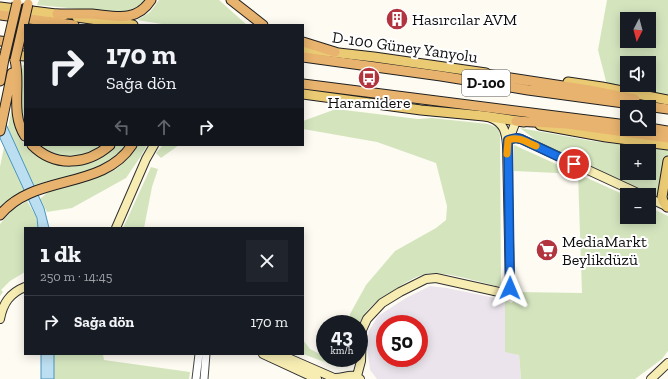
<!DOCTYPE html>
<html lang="tr">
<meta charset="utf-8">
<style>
:root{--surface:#171b24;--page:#20242c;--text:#f1f3f6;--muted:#9ea1a6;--line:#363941}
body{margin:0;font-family:"Zilla Slab",serif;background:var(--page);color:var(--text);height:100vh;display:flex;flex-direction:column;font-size:15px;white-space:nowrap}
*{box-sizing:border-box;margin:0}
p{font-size:13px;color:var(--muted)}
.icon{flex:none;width:22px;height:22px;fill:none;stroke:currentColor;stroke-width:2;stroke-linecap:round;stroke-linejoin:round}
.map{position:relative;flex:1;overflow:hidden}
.panel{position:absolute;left:24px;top:227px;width:280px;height:128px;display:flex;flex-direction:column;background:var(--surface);border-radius:0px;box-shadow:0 2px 10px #0003}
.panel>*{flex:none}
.top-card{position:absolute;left:24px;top:24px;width:280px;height:122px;border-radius:0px;box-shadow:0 2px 10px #0003;background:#171b24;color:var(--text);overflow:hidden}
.needle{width:26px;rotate:186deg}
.controls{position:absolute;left:620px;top:12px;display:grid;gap:8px}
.controls a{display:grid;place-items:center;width:36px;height:36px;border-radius:0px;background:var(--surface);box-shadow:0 2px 10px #0003;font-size:20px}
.speed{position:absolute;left:316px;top:315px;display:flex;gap:8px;font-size:20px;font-weight:700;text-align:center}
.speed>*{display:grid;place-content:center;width:52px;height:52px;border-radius:50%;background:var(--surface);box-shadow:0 2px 10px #0003;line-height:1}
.speed small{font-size:10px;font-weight:400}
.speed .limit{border:6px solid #d22;background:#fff;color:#111}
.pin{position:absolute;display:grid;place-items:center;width:34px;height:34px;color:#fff;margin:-17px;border:2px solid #fff;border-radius:50%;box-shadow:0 1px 4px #0007}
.me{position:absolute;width:44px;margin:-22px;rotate:1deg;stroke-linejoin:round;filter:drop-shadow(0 0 3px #0008)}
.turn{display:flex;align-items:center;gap:14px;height:84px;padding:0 16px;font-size:18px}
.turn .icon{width:52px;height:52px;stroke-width:2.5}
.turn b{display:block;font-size:28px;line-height:34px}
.lanes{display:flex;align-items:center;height:38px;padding:0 16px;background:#0003;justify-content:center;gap:20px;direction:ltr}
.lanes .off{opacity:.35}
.round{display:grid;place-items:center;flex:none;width:42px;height:42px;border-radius:0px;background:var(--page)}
.headline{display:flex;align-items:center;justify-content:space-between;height:68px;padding:0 16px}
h1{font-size:24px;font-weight:700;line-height:30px}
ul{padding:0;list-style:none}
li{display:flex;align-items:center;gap:12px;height:52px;padding:0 16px;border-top:1px solid var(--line)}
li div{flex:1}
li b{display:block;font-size:15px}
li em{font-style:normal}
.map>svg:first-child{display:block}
.industrial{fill:#ebe4ec;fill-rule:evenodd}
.green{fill:#d4e5be;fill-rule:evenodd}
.water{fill:#bbdef0;stroke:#4995c0}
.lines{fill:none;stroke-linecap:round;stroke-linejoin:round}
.tertiary-casing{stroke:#424242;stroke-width:9}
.secondary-casing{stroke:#313131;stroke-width:10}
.primary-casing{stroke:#202020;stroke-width:11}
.trunk-casing{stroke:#202020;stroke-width:11}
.tertiary{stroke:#fff;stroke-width:7}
.secondary{stroke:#f7edb3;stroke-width:8}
.primary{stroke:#ebca74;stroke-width:9}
.trunk{stroke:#e8b36e;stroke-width:9}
.trunk-bridge-casing{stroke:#202020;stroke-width:11;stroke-linecap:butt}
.trunk-bridge{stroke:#e8b36e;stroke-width:9}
.route-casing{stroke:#114b97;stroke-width:10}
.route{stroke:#1a73e8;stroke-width:7}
.slow{stroke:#f59e0b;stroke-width:7}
.labels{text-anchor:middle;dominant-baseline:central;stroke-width:4;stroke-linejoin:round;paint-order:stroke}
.shield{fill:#fff;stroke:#575757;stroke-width:1}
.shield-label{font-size:15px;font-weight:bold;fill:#0f0f0f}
.poi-label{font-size:16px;fill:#0f0f0f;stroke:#fff;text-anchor:start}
.street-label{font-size:16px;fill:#0f0f0f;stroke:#fff}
</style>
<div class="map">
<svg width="668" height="379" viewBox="0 0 668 379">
<rect width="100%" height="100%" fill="#fefbf2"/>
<path class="industrial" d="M430,286L447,288L505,300V351L519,355L521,379H377L370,370L367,347L369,331L378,316L406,298ZM385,324H419V358H385Z"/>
<path class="green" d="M39,0H146L138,7L120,13L37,5Z
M159,0H219L247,25H168L137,20L150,12Z
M607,0H668V96L607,85L598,50ZM627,19H649V41H627ZM627,63H649V85H627Z
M23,65H25V126C20,106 19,86 23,65Z
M12,107C13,116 14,126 18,134C37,171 88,175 115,145H127C97,185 37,172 0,209V167ZM16,147L32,182L22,186L7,151Z
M336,109L418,119L432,118L488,124L498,128L500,135L501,286H496C479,282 442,270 426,274C413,277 402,285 391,292C376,300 366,309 359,324H349L350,314L366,285L395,251L436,228L446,220L447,206L436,163L377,142L303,129V121Z
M520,128L592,141L668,150V204L537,141ZM627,151H649V173H627Z
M37,145H105L83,157L60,158Z
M137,145H147L141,156L126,178L72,208L47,212L40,199L49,191L86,182L115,170L129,157Z
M163,145H179L161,158L156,153Z
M514,145L627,196V217H649V207L668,216V351L662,359L635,379H521L519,355L505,352V300L512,303L517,292L582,293L578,174L514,171Z
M151,167L158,169L152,187L144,228H123Z
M27,201L36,216L38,228H25V272L10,281L1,290L3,292L0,296V224L12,210Z
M303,340L310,349L337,363L338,367L303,354Z
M54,354H103L104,360L190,372L189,379H54Z"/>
<path class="water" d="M0,111L44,208L49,228H38L37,218L0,138Z
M41,354H54V379H41Z"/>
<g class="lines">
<g class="tertiary-casing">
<path id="tertiary" d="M196,379L199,354
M204,379L206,354"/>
</g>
<g class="secondary-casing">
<path id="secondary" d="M508,140L516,138L521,139L642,195
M508,142L516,121
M649,198L668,207
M116,228L146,159L154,145
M0,319C3,303 10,293 25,287
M263,354L317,379
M279,354L334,378C343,379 352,372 360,379
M357,376L361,361L362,330L367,319L382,303L400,292L426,279L436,278L499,292H505L510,288L507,145C506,132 504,123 491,118
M651,379L668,363"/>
</g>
<g class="primary-casing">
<path id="primary" d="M0,7L64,15
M77,17L133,25
M303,49L374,57L486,73
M0,54L25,56
M568,82L602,87L668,100
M303,94L421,110L484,116L524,122
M540,125L606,137L668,145
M667,207L663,201L662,197L668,161"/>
</g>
<g class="trunk-casing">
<path id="trunk" d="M231,0L263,25
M57,14C69,14 80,14 92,14C115,16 136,23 151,0
M0,15L74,25
M0,41L25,44
M303,42L335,52
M303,57L441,76L528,90L668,109
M15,60C21,85 10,113 25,136
M478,73L589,90L635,99
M0,81L4,59
M303,84L627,125
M516,121L567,124L668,138
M649,128L668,131
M0,131L12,73
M32,145C55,168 87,165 110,145
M0,215C34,173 102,191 132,145"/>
</g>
<use href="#tertiary" class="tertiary"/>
<use href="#secondary" class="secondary"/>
<use href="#primary" class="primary"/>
<use href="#trunk" class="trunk"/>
<g class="trunk-bridge-casing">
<path id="trunk-bridge" d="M4,59L17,3
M15,60L28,4"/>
</g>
<use href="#trunk-bridge" class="trunk-bridge"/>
</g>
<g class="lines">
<g class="route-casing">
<path id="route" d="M510,288L508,140L516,138L521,139L574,164"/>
</g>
<use href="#route" class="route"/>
<path class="slow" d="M507,154L508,140C518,136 526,142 536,146"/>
</g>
<defs>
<g id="building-disc" transform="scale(1.15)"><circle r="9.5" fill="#b1343e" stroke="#fff"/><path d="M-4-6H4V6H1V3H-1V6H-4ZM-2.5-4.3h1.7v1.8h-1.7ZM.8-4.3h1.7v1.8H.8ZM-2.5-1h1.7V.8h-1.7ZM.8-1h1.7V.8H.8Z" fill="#fff"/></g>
<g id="bus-disc" transform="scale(1.15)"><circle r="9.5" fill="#b1343e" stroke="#fff"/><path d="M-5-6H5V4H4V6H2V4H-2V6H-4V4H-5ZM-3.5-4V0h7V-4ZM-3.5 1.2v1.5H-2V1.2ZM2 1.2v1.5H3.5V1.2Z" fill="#fff"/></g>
<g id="supermarket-disc" transform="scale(1.15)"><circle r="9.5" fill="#b1343e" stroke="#fff"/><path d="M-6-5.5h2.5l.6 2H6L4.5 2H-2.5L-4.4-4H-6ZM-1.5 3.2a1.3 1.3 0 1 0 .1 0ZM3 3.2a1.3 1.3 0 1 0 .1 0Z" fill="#fff"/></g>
</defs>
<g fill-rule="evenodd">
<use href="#building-disc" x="397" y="19"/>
<use href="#bus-disc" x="369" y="78"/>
<use href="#supermarket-disc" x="547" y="250"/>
</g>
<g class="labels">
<rect class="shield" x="462" y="70" width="48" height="26" rx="3"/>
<g class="shield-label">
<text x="486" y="83">D-100</text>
</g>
<g class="poi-label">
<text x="412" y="19">Hasırcılar AVM</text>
<text x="369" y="102" text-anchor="middle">Haramidere</text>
<text x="562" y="241">MediaMarkt<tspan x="562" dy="18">Beylikdüzü</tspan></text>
</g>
<g class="street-label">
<text transform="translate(405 47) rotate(8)">D-100 Güney Yanyolu</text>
</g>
</g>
</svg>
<div class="controls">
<a><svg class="needle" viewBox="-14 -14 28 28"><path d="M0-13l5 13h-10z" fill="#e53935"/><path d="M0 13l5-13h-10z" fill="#9ea1a6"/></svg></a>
<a><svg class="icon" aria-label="sound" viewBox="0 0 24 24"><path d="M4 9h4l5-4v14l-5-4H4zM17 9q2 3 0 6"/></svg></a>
<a><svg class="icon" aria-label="search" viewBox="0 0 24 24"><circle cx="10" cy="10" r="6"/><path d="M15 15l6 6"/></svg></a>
<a>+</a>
<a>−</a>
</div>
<div class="speed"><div>43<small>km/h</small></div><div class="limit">50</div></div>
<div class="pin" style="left:574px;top:164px;background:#d93025"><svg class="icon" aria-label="arrive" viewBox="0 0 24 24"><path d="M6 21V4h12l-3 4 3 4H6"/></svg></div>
<svg class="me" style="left:510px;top:288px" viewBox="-20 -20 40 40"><path d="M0-17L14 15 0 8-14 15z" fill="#1a73e8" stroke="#fff" stroke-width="4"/></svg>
<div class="top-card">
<div class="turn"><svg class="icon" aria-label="right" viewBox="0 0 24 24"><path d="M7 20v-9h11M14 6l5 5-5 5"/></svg><div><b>170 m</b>Sağa dön</div></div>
<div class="lanes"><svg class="icon off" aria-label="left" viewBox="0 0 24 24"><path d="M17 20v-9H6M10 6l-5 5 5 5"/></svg><svg class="icon off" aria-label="ahead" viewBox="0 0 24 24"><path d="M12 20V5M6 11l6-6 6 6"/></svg><svg class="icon" aria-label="right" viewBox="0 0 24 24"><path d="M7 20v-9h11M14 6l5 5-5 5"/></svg></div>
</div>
<section class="panel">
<div class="headline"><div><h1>1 dk</h1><p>250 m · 14:45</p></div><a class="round"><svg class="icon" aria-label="close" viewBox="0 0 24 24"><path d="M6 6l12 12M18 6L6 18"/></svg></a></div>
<ul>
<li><svg class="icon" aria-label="right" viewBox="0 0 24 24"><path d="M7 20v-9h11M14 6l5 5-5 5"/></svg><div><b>Sağa dön</b></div><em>170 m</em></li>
</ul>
</section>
</div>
